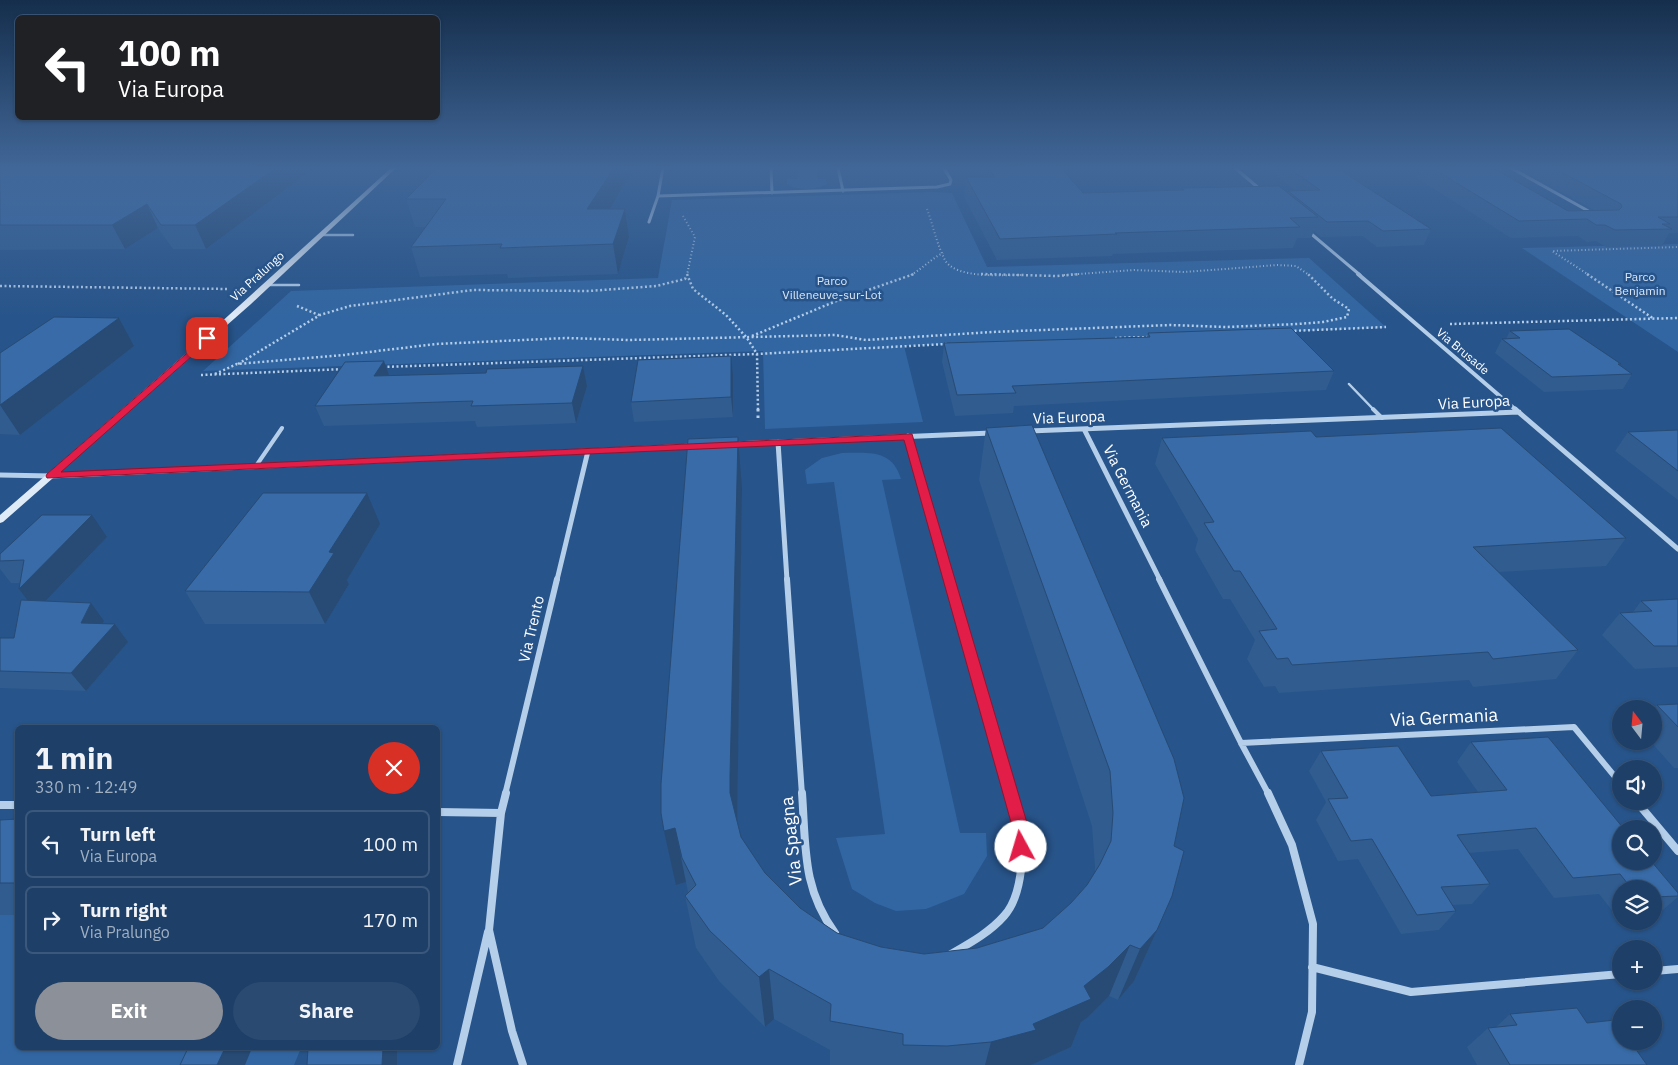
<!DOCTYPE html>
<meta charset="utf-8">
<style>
:root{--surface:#1d3f68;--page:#2a4a71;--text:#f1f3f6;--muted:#a0afc0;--line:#3b587c;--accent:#8c9099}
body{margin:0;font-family:"IBM Plex Sans",sans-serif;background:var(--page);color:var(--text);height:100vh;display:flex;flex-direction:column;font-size:19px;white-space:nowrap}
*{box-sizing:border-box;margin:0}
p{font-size:16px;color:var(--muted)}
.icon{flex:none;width:28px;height:28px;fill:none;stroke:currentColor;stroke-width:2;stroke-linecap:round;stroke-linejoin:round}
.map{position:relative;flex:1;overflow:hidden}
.sheet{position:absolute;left:15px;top:725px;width:425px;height:325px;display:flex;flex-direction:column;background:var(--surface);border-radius:8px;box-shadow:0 1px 4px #0004,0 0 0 1px var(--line)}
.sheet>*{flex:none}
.hud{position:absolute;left:15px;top:15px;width:425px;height:105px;border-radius:8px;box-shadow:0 1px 4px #0004,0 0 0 1px var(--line);background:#202124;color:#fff;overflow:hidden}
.needle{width:32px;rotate:344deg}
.controls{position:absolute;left:1612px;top:700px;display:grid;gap:10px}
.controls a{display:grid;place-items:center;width:50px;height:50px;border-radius:50%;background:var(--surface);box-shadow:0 1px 4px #0004,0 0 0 1px var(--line);font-size:25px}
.pin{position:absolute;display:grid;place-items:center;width:42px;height:42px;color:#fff;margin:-21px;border-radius:10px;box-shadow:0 2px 8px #0006}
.me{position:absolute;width:55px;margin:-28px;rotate:354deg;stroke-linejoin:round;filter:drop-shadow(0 0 4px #0008)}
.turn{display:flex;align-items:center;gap:18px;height:105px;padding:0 20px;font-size:22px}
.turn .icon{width:65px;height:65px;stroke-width:2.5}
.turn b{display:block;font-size:35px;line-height:42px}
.round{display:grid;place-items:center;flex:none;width:52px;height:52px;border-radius:26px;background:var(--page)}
.summary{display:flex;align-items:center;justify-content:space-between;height:85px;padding:0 20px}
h1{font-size:30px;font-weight:700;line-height:38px}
.primary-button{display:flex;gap:10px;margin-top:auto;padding:10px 20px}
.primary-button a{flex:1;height:58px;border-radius:30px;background:var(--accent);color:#fff;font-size:20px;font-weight:700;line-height:58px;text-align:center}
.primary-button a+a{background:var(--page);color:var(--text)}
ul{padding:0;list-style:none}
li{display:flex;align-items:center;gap:15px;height:68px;margin:0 10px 8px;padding:0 10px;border:2px solid var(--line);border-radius:8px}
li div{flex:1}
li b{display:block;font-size:19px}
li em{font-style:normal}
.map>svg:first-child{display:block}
.green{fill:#3266a2}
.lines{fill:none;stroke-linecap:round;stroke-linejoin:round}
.path-far2{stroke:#b5cee9;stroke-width:2;stroke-dasharray:1 2.5;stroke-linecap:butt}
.path-far1{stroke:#b5cee9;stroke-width:2.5;stroke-dasharray:2 2.5;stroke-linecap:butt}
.path{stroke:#b5cee9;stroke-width:3;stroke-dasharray:2.5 4;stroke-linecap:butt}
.lane-far1{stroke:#b5cee9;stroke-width:2.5}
.lane{stroke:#b5cee9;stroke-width:4}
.street-far4{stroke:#b5cee9;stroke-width:3}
.street-far3{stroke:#b5cee9;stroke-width:4}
.street-far2{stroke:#b5cee9;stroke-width:5}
.street-far1{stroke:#b5cee9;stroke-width:6}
.street{stroke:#b5cee9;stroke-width:8}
.secondary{fill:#e0ebf8;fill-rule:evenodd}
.wall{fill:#305c90}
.shaded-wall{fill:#274b75}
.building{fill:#386ba7;stroke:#274b75}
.route{fill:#e11d48;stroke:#92132f}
.labels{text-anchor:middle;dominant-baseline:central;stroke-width:5;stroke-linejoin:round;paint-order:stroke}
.far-street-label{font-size:12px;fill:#fff;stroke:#27548a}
.far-park-label{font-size:12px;fill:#d9e7f7;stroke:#27548a}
.street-label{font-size:15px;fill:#fff;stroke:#27548a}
.near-street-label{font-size:18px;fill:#fff;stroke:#27548a}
</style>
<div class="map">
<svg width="1678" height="1065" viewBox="0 0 1678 1065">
<rect width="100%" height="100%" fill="#27548a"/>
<path class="green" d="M798,168H817L818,179H826L827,184C817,190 797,191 787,184V179H798Z
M932,192L952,193L987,267L1309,258L1387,328L904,346L923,422L765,429L763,351L203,371L291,291L658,278L672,200Z
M1678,244V352L1522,248Z
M842,453C869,453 892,449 901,479L882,480L960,833H986L987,856L964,894L926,909L896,911L875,903L852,889L836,838L885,834L834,482L807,484L805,470L822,458Z
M0,838L17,839L18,1048H301L294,1065H0Z"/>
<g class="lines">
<path class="path-far2" d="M927,209C933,225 937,245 945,260C955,279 1004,275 1022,275
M683,216L695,237L687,275
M911,275C923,268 931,259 943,253
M1064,275L1134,270L1184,272L1278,265L1296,266L1309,275
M1589,275L1552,251L1678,247"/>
<path class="path-far1" d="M687,274L693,289L726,315L747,338L757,354L758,410
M981,274L1057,276L1080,274
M1587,274L1654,319
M0,286L228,289
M297,306L319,315
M1450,324L1678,318
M1290,331L1386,327
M752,336L834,302L914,274
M1115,338L1149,337
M238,364L320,315L350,306L473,290L589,291L656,286L685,279L687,275
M383,367L757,354L947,344
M215,374L237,364L344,355L436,344L567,338L629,340L835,335L866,340L992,332L1170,325L1226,327L1298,324L1323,322L1347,317L1349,309L1333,299L1308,274
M201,375L345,369"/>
<path class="path" d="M758,409V422"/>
<path class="lane-far1" d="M323,235H353
M268,285H299
M1349,384L1374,410"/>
<path class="lane" d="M1373,409L1382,418
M256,466L282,428"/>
<path class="street-far4" d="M771,168L772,193
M838,168L843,191
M1235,168L1261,190
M1511,168L1592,213
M658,196L937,187L950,184L951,180L944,168
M649,222L658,196L663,168
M1309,232L1360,275"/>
<path class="street-far3" d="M1358,274L1516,410"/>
<path class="street-far2" d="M1515,409L1678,549
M1084,429L1160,580
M1029,431L1519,412
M908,436L949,580
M778,442L787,580
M732,444L991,433
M0,475L51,476L694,446
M557,580L588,451"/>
<path class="street-far1" d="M787,579L802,795
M949,579L1011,795
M1159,579L1241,743L1269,795
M1241,743L1574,727L1621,784
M505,795L557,579"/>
<path class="street" d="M506,793L501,813L489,930L512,1031L523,1065
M802,793C806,847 802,888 835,933
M1268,793L1292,845L1313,924L1312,1012L1299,1065
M1636,801L1678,851
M0,805H18
M438,812L501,813
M951,954C970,943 990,932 1004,916C1022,896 1023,860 1022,834C1021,821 1014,806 1011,793
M1312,967L1411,992L1621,974
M1654,971L1678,969
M457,1065L488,932"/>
<path class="secondary" d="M391,168H396L251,304L3,522L0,523V515L196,345Z"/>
</g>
<path class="wall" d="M0,168H314L206,249H173L158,228L125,249L0,250Z
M437,168H642L641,172H632L609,209H625L629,237L618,274L508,278L507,274L420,277L411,247L425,227H415L406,199Z
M976,168H1061L1083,193L1180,190L1181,188L1288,192V191H1296L1266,168H1337L1431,229L1424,245L1377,247L1363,236L1321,237L1314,231L1311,238H1297L1293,248L1113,254L1112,256L997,260L964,197L966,177H981Z
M1421,168H1493L1568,211L1594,210L1532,176L1536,168H1678V233H1669L1662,246L1606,247L1596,241L1587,242L1578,236L1511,238L1417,178Z
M119,318L134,346L20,435L0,434V353Z
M1510,331L1621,364L1620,366L1632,374L1623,389L1544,392L1495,353L1502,339H1506Z
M1148,333L1334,371L1326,390L1014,406L1013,413L955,416L942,362L944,343L1147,337Z
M731,356L733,375V417L634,422L631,402Z
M583,366L587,386L576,423L477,427L475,421L324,426L315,406L389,376L486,373Z
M1032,425L1157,930L1134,981L1118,1000L1109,996L1088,1017L1081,1022L1071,1047L1031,1065H830V1050L774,1019L765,1027L719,981L696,948L685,896L688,892L686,882L676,885L742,489L737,821L741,837L765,873L800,908L837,933L881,947L924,954L977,948L1043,928L1071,903L1087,885L1095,873V867L1092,826L979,480L986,428Z
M1678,430V500L1615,451L1628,432Z
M1316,437L1626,538L1606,566L1499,572L1578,650L1556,679L1473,687L1469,680L1279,693L1275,686L1264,687L1247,659L1255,640L1230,599H1223L1195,550L1198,539L1155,464L1162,438Z
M380,524L347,580L349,584L325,624H205L185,591Z
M107,537L46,601L104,621L103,624H115L128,642L86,691L0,688V638H14L28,600L20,583H11L0,569V554Z
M1678,599V667L1635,669L1602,635L1620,613L1633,612L1641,601Z
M1678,704V768H1674L1650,741H1654L1653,709L1657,705Z
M1471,742L1678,893V897L1657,915H1654V889H1621V918H1618L1599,894L1554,898L1518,849L1469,853L1490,884L1472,904L1452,905L1456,911L1439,930L1401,934L1358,859L1338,861L1316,820L1326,802L1309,771L1321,751L1431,796L1478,792L1457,762Z
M18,819V915H0V820Z
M1510,1014L1587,1023L1647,1065H1477L1467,1047L1488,1028L1496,1027Z"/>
<path class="shaded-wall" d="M276,168H314L206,249L195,225Z
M614,168H631L632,172L592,238L587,209Z
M147,204L158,228L125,249L112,225Z
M625,209L629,237L618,274L613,244Z
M119,318L134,346L20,435L0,405Z
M731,356L733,375V417L731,397Z
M384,361L391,381L374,376Z
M583,366L587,386L576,423L572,403Z
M738,437L742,489L737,830L730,793V776Z
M367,493L380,524L347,580L349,584L325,624L309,592L329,552Z
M92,515L107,537L36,611L19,589Z
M91,603L104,621L95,641L81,623Z
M115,624L128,642L86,691L71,673Z
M675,828L686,882L676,885L664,831Z
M1157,930L1134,981L1118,1000L1140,949Z
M1130,945L1109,996L1088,1017L1081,1022L1071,1047L1031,1065H985L991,1042L1033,1024L1084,986Z
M769,969L774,1019L765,1027L759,977Z
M225,1048H252L245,1065H217Z
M383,1048H397V1065H382Z"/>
<path class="building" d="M0,168H276L195,225H161L147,204L112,225H0Z
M437,168H614L587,209H625L613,244L500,248L502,244L411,247L446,199H406Z
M989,168H1061L1083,193L1184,190L1181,188L1279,186L1318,217L1290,218L1300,227L1115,233L1117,234L1000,239L966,177H994Z
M1289,168H1337L1431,229L1383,231L1368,221L1327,222L1288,191L1320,190Z
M1432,168H1493L1568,211L1619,210L1622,207L1621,204L1554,168H1678V217H1658L1670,224H1662L1672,229L1615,230L1605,225H1596L1587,219L1519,221Z
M54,317L119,318L0,405V353Z
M1291,328L1334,371L1012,386L1016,393L957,395L944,343L1150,337L1148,333Z
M1569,329L1621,364H1618L1632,374L1552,377L1502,339L1520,338L1510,331Z
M731,356V397L631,402L638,360Z
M384,361L374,376L486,373L487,369L583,366L572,403L471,406L473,401L315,406L345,362Z
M1032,425L1174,759L1184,798L1174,846L1184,851L1172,896L1157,930L1140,949L1130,945L1108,967L1084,986L1091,999L1033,1024L1036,1030L991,1042L947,1046L903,1045V1034L830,1021L831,1004L769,969L759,977L710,931L685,896L696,885L682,858L675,828L664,831L661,813V784L688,439L738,437L730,776V793L741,837L765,873L800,908L837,933L881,947L924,954L977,948L1043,928L1071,903L1087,885L1100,864L1111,841L1113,813L1110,771L986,428Z
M1501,428L1626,538L1473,547L1578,650L1493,659L1488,652L1292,665L1288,658L1277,659L1259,631L1277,629L1240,571H1234L1204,523L1214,522L1162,438L1311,431L1316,437Z
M1678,430V471L1628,432Z
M263,493H367L329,552L334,553L309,592L185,591Z
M42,515H92L19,589L24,560L0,561V554Z
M1678,599V646H1654L1620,613L1652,611L1641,601Z
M21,600L91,603L81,623L115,624L71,673L0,671V638H14Z
M1678,704V727L1657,705Z
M1548,737L1624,829H1621V861H1651L1678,893V896L1654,897V889H1632L1620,874L1573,878L1536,828L1457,835L1490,884L1441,887L1456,911L1417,915L1372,839L1351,841L1328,799L1348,798L1321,751L1398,746L1431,796L1507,790L1471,742Z
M18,819V883H0V820Z
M1577,1008L1587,1023L1615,1020L1621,1029V1041H1630L1647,1065H1510L1488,1028L1517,1025L1510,1014Z
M188,1048H225L217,1065H180Z
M308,1048H383L382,1065H307Z"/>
<linearGradient id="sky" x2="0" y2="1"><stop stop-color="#152e4c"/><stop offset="0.53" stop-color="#416798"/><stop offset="1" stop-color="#416798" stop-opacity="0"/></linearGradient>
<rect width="1678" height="317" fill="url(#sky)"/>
<path class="route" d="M207,336L210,337V340L61,472L912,434L1030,833L1029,847L1027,852L1021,854L1015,852L1013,847L1014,833L904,440L47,478L46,476L47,474Z"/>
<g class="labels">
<g class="far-street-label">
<text transform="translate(257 276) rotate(-42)">Via Pralungo</text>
<text transform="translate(1463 351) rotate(40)">Via Brusade</text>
</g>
<g class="far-park-label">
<text x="1640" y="276">Parco<tspan x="1640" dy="14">Benjamin</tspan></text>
<text x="832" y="280">Parco<tspan x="832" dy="14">Villeneuve-sur-Lot</tspan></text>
</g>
<g class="street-label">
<text transform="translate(1474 402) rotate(-3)">Via Europa</text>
<text transform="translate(1069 417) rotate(-2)">Via Europa</text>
<text transform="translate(1128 486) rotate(63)">Via Germania</text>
<text transform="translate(531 629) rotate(-77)">Via Trento</text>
</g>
<g class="near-street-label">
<text transform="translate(1444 717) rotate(-3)">Via Germania</text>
<text transform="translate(791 841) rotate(-96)">Via Spagna</text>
</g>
</g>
</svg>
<div class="controls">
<a><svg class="needle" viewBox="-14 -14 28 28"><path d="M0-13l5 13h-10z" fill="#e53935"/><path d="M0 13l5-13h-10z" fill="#a0afc0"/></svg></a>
<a><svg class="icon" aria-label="sound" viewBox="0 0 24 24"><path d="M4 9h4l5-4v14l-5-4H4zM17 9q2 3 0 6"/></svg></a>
<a><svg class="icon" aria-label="search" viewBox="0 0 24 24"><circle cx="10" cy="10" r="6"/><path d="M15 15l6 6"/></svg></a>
<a><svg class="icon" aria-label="layers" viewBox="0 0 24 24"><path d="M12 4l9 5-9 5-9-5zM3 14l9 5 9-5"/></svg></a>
<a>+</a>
<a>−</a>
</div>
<div class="pin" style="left:207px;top:338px;background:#d93025"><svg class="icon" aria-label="arrive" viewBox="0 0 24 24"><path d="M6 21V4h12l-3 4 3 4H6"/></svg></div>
<svg class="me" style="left:1021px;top:847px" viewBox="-20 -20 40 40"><circle r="19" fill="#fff"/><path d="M0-13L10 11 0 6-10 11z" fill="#e11d48"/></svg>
<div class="hud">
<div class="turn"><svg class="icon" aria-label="left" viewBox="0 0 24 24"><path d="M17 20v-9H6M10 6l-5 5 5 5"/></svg><div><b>100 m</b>Via Europa</div></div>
</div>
<section class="sheet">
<div class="summary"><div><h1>1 min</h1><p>330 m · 12:49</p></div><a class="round" style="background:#d93025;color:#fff"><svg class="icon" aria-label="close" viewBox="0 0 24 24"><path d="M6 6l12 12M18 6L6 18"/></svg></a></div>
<ul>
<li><svg class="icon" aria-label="left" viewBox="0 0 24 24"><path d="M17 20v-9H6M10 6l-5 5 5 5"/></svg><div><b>Turn left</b><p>Via Europa</p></div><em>100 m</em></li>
<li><svg class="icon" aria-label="right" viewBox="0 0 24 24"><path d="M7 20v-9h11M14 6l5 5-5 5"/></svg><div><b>Turn right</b><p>Via Pralungo</p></div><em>170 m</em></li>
</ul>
<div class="primary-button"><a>Exit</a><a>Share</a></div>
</section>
</div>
